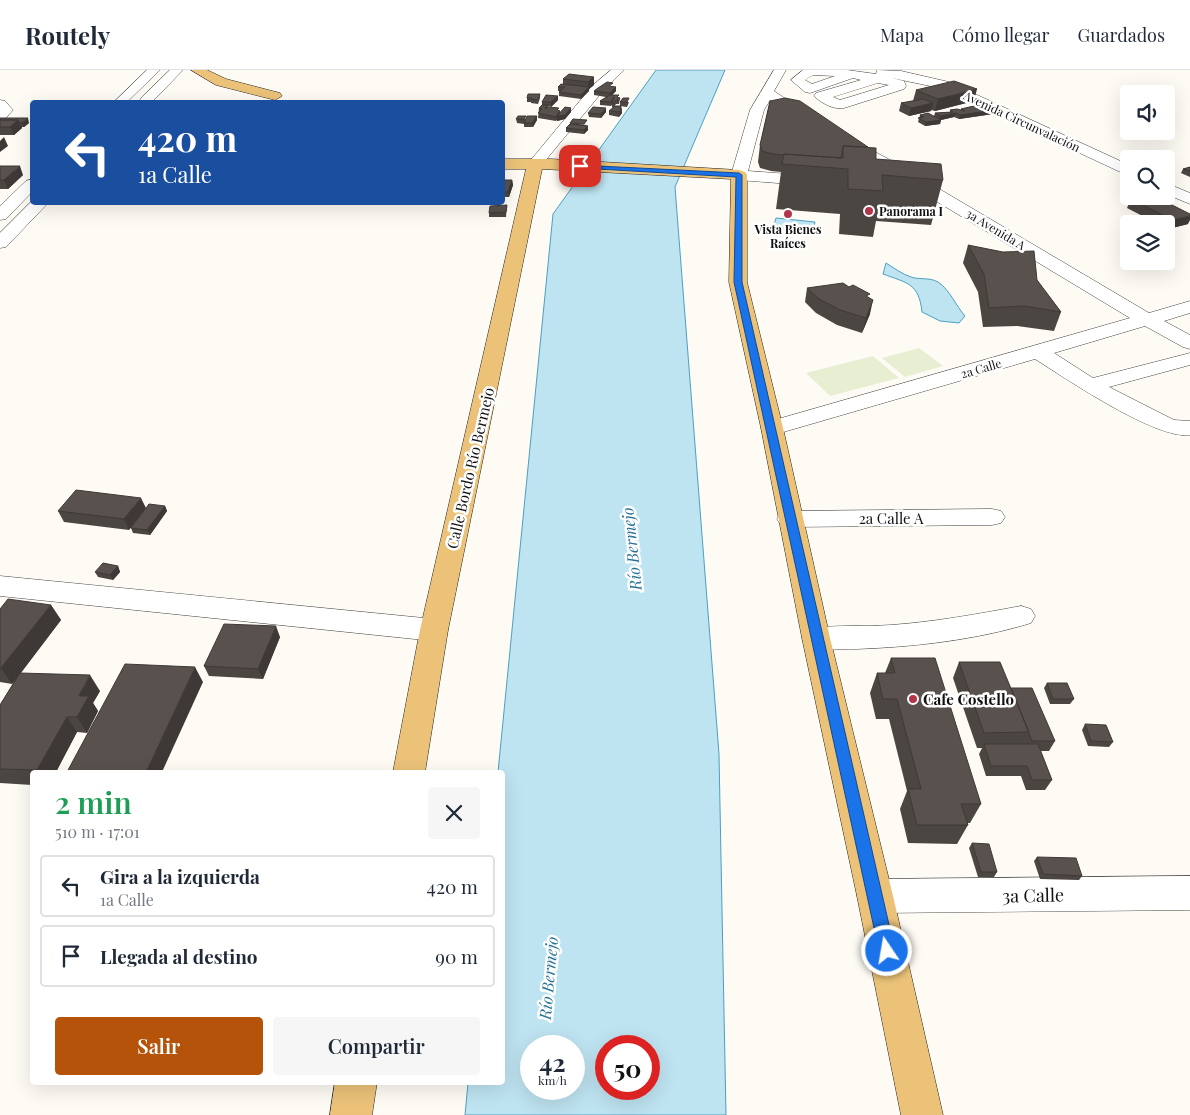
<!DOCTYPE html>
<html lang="es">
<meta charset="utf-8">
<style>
:root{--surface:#fff;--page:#f6f6f7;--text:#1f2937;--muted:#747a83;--line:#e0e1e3;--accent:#b45309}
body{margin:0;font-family:"Playfair Display",serif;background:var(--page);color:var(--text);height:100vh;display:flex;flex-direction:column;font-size:19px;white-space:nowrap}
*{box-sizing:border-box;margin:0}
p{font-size:16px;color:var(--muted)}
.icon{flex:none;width:28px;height:28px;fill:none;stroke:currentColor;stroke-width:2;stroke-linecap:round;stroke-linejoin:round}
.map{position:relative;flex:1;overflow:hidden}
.details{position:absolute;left:30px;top:700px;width:475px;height:315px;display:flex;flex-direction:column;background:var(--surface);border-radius:5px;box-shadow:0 5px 20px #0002}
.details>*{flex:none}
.hud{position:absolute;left:30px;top:30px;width:475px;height:105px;border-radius:5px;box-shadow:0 5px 20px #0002;background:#1a4fa0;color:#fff;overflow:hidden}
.tools{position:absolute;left:1120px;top:15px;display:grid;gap:10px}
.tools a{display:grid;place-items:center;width:55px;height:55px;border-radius:5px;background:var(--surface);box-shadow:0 5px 20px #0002;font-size:25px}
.speed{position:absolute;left:520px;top:965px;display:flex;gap:10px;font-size:25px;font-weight:700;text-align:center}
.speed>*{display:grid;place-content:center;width:65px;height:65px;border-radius:50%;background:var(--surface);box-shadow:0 5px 20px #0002;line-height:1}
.speed small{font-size:12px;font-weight:400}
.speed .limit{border:8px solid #d22;background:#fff;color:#111}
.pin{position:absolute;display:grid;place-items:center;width:42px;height:42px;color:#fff;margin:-21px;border-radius:10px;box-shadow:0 2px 8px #0006}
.me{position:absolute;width:55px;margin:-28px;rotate:348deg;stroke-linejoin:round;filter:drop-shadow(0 0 4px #0008)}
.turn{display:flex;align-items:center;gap:18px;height:105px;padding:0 25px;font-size:22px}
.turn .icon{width:65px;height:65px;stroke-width:2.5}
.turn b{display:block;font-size:35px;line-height:42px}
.round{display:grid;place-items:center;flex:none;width:52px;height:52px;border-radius:5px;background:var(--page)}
.headline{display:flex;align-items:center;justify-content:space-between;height:85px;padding:0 25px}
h1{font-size:30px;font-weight:600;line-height:38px;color:#1e9e55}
.primary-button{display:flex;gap:10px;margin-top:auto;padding:10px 25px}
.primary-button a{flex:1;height:58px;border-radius:5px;background:var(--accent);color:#fff;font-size:20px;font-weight:600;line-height:58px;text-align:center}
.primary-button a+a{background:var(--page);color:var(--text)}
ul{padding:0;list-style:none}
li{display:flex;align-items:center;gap:15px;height:62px;margin:0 10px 8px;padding:0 15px;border:2px solid var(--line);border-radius:5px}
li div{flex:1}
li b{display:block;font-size:19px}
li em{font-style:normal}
header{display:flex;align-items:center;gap:30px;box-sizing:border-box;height:70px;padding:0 25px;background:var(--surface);border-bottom:1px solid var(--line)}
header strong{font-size:24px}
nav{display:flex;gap:28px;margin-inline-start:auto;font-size:18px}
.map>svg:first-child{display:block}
.pitch{fill:#e8eed2}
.water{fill:#bee3f1;stroke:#4c9fc1;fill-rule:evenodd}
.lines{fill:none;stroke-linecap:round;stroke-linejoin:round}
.minor-casing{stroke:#444;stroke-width:1}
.major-casing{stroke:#222;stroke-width:1}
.minor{fill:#fff;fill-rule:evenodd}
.major{fill:#ebc278;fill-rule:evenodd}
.wall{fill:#4c4643}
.shaded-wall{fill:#3e3937}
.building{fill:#58514e;stroke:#3e3937}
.route{fill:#1a73e8;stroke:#114b97}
.poi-dot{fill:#b43549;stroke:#fff;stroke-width:2}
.labels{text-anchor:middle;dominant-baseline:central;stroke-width:5;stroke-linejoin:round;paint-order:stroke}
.far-street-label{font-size:12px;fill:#111;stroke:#fff}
.far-poi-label{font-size:12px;font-weight:bold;fill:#111;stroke:#fff;text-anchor:start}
.street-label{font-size:15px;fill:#111;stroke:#fff}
.poi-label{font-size:15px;font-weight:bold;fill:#111;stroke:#fff;text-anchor:start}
.water-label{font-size:16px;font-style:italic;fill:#257297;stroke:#fff}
.near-street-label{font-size:18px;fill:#111;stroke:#fff}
</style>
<header>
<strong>Routely</strong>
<nav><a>Mapa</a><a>Cómo llegar</a><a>Guardados</a></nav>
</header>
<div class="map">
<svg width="1190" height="1045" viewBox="0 0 1190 1045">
<rect width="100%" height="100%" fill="#fefbf5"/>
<path class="pitch" d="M919,278L943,296L905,307L882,288Z
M873,286L899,308L830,326L806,303Z"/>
<path class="water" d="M656,0H725L675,117L719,684L726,1045H465L468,1013L502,1012V702H498L553,144ZM531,976H574V1019H531ZM606,976H649V1019H606Z
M776,148L815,152L813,162L773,158Z
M886,193C894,198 902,204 911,207C920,210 929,207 938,212C950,220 956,236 965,246L959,253L940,251L922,242C919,213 907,213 883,204Z"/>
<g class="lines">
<g class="minor-casing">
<path id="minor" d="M147,0H160L127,32H114Z
M170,0H183L152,32H142L140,30L142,27Z
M611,0H624L603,21L540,97H530L527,94L530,91L593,15Z
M774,0H786L774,21L815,49L808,53L803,52L770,30L764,40L748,101L816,106L822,108L824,111L822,114L816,116L739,110L733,108L731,105L750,40Z
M803,0H847L876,4L877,0L901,1L949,12L1129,95V106L940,18L892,8L904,11L906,16L904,19L844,38C834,40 821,33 814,26L816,23L861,10L853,8L810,23L805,22L791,10ZM813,5L835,6L812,14L805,10ZM878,13L889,15L840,30L833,27Z
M0,30L5,31L13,40L5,49L0,50Z
M843,65L892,91L1149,243L1190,231V243L1164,251L1190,265V279L1183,277L1145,256L1054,283L1093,308L1190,283V295L1109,317L1174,350L1190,351V365C1156,370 1065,308 1035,289L780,363L772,365L764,363L761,358L764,353L1130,248L838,72L836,69L838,66Z
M32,109V122L6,149L0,150V136L26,111Z
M1166,113L1190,123V134L1166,124Z
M32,131L49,132L6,177L0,178V163Z
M992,439L1001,441L1005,447L1001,453L992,455L790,457L781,455L777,449L781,443L790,441Z
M0,506L434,549L444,552L448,560L444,568L434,571L0,526Z
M1021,536L1031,539L1035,546L1031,553C976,570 913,577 856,579C839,579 822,581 806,576L802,568L806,560C827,554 866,557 891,555C934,552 978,544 1021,536Z
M1190,806V840L875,843L862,838L857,826L862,814L875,809Z"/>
</g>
<g class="major-casing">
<path id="major" d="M191,0H207L226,9L280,23L282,26L275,30L216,15Z
M502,89H551L739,100L745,102L747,105V212L783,358L830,568L893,826L943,1045H901L857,826L802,568L761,358L729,212L731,109L542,99L448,560L425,702H393L420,560L526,99H502Z
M335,1012H377L372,1045H330Z"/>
</g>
<use href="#minor" class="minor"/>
<use href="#major" class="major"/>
</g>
<path class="wall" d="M594,7V15L589,19V21L581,29L559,26V22L561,21H558V17L563,14V9Z
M616,17V21L612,25L620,28L619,34H616L614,37L621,36L622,43L619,47L609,45V41L613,38L612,37V35L611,36L600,35V31L606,27L594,25V21Z
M916,20L974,31L935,41L931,40V41L909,46L899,41L901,33L913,31Z
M540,24V28L538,34L531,33V32H527V28Z
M558,26V30L551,37L548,36V37L559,41L560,43L571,38V42L565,49L557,51V49L556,51L538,48L539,38L542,35V32Z
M770,31L876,89L943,110L931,155L876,151L873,167L839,164L840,144L776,139L781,102L771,101L760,98L758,92L760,75Z
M620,32H629L627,37L620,36Z
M961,39L993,44L959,49L954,47L941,50L940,54L925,56L918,52L920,45L934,46L935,43L950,42V40H961Z
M606,42L601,48L589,47L588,43Z
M537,46V50L533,57H524V54L517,53L516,49H526Z
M0,48L29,53L24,57H22V58L14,65H0Z
M570,53L587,55L586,56L588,60L584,64L566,62V58L570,54Z
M0,96L23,105L8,119H0Z
M1190,97V107L1181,103L1183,99Z
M502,110H512L513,115L509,127H502Z
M1131,129L1188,154L1168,159L1166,158V154H1158L1127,138Z
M507,135L506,147H489V143Z
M968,175L1037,210L1061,242L1054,261L1017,256L983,257L978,222L963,193Z
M807,218L869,227L870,244L862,263L837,255L816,243L805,232Z
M165,436L167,441L150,465L133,463L131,458Z
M146,438L129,460L64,452L58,441Z
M118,496L120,502L113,510L98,507L95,502Z
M51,535L61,550L21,603L100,621L93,633L98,641L87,663L77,662L56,702H32V715L0,713V635L15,610L12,614L0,612V539Z
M280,567L263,609L209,606L204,596Z
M891,588L981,734L970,753H967L968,755L957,774L908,773L900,739L907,721L889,649H876L870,623L877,603H885Z
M959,592L1011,618L1055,671L1049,681H1040L1052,710L1045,720H1026L1021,706H986L979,684L982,678H977L953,608Z
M1047,613L1074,629L1070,634H1050L1044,618Z
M1085,654L1113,672L1109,677L1088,676L1082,660Z
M972,773L997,802L994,807H978L969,778Z
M1037,787L1082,806L1079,810L1040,809L1034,791Z"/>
<path class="shaded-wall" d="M594,7V15L589,19V21L581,29V25L588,18V12Z
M616,17V21L610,27V23Z
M977,19L974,31L935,41L938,29Z
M558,26V30L551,37V32Z
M933,33L931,41L909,46L911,38Z
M621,36L622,43L619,47L620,39Z
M571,38V42L565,49L557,51V49L556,51V47L560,41V45Z
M606,38V42L601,48V44Z
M994,40L993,44L959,49L960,45Z
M956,43L954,47L941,50L940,54L925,56L926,52L939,50L940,46Z
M537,46V50L533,57L532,53Z
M28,48L29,53L24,57L22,53Z
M18,50L22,58L14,65L10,57Z
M588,56V60L584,64V60Z
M4,67L8,76L0,82V71Z
M20,96L23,105L8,119L4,110Z
M512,110L513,115L509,127L508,122Z
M1190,146V150L1188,154L1168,159L1172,150Z
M873,230L870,244L862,263L866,248Z
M141,428L146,438L129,460L124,449Z
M165,436L167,441L150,465L147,460Z
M118,496L120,502L113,510L110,505Z
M51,535L61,550L12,614L1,598Z
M276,556L280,567L263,609L258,599Z
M195,597L203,612L162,702H146Z
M90,605L100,621L93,633L98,641L87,663L77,647L79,626Z
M67,647L77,662L56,702H39L37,700Z"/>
<path class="building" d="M569,4L594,7L588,12L563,9Z
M954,11L977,19L938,29L916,20Z
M607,12L613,13L609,16L616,17L610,23L594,21L598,18Z
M561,14L589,17L581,25L559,22L565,17H558Z
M528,24H540L538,30L531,29L532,28H527Z
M546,25L558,26L551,32H542Z
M610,25H619L617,27L620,28L619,30H616L613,34L612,33L614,27L611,32L600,31Z
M623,28H629L627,32H620Z
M785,28L800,31L868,77L843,76L841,88L784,84V85L773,84L762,81L760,75L770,31Z
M923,29L933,33L911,38L901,33Z
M982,34L994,40L960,45L956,43L940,46L935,43L953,42L950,40L957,39L965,41L961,39Z
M542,35H548L545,39L548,37L559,38L557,40L560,41L556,47L538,43L542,39L539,38Z
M615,36H621L620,39H622L619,42L609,41Z
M565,37L571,38L565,45L557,46Z
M593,37L606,38L601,44L588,43Z
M928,43L941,50L926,52L918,48L924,47L920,45Z
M518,46H526L524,49H516Z
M527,46H537L532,53H524Z
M0,48H28L22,53H20L18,50H0Z
M573,49L587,50L584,54L570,53Z
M0,50H18L10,57H0Z
M570,54L588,56L584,60L566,58Z
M843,76L876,78V89L941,94L943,110L882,105L883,121L848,119V99L782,94L784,84L843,88Z
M0,96H20L4,110H0Z
M1190,97V101L1183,99Z
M502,110H512L508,122H502Z
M1142,126H1154L1190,144V146L1172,150L1131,129Z
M507,135L506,142L489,143L490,136Z
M968,175L1003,182L1034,181L1037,210L1061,242L1024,236L989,238L984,204Z
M843,213L849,217L853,215L870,224L866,226L873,230L866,248L840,240L819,229L807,218Z
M76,420L141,428L124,449L58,441Z
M149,434L165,436L147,460L131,458Z
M103,493L118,496L110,505L95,502Z
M8,529L51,535L1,598H0V539Z
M224,554L276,556L258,599L204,596Z
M891,588H935L981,734H961L968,755H917L908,719H921L897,629H883L877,603H895Z
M959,592H1000L1029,662L984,663Z
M125,594L195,597L146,702H67Z
M20,603L90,605L79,626H89L77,647H67L37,700L0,699V635Z
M1047,613H1067L1074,629H1053Z
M1011,618H1032L1055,671H1032Z
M1085,654L1106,655L1113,672L1091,671Z
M984,674H1038L1052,710H1032L1027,696H991Z
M972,773L989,774L997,802H981Z
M1037,787L1076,788L1082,806L1043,804Z"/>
<path class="route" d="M578,95L739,103L742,105V212L895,881L892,886L887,888L881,886L879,881L734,212L736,107L580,98L577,96Z"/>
<g class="poi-dot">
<circle cx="869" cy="141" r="5"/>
<circle cx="788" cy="144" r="5"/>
<circle cx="913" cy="629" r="5"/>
</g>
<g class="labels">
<g class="far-street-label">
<text transform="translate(1022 51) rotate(25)">Avenida Circunvalación</text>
<text transform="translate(996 159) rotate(31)">3a Avenida A</text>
<text transform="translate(981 298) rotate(-16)">2a Calle</text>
</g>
<g class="far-poi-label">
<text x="879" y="141">Panorama I</text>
<text x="788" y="159" text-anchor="middle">Vista Bienes<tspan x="788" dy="14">Raíces</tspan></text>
</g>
<g class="street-label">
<text transform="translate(470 398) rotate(-77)">Calle Bordo Río Bermejo</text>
<text x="891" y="448">2a Calle A</text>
</g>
<g class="poi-label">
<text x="923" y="629">Cafe Costello</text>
</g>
<g class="water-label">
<text transform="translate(631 479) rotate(-96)">Río Bermejo</text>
<text transform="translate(548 908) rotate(-85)">Río Bermejo</text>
</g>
<g class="near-street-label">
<text transform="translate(1033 825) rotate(-1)">3a Calle</text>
</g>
</g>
</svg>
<div class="tools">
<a><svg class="icon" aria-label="sound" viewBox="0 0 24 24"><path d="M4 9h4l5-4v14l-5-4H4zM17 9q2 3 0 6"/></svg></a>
<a><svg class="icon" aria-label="search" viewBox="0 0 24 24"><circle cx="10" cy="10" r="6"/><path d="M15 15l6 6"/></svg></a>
<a><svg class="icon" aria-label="layers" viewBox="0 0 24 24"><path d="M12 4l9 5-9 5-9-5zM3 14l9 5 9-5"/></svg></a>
</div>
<div class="speed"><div>42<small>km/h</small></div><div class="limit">50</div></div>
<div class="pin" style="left:580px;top:96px;background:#d93025"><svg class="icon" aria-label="arrive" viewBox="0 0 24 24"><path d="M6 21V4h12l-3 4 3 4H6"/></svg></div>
<svg class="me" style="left:887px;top:881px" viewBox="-20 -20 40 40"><circle r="17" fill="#1a73e8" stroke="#fff" stroke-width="3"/><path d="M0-11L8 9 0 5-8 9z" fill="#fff"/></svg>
<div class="hud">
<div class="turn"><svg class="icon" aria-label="left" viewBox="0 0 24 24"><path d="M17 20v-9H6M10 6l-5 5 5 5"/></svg><div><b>420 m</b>1a Calle</div></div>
</div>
<section class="details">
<div class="headline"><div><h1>2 min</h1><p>510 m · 17:01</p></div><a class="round"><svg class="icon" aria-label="close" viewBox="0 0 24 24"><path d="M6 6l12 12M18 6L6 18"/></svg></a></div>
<ul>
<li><svg class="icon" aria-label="left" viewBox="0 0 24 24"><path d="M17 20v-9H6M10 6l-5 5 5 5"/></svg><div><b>Gira a la izquierda</b><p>1a Calle</p></div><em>420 m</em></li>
<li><svg class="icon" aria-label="arrive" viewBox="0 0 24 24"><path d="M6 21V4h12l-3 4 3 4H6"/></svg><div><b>Llegada al destino</b></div><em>90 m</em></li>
</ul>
<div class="primary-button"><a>Salir</a><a>Compartir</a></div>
</section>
</div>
